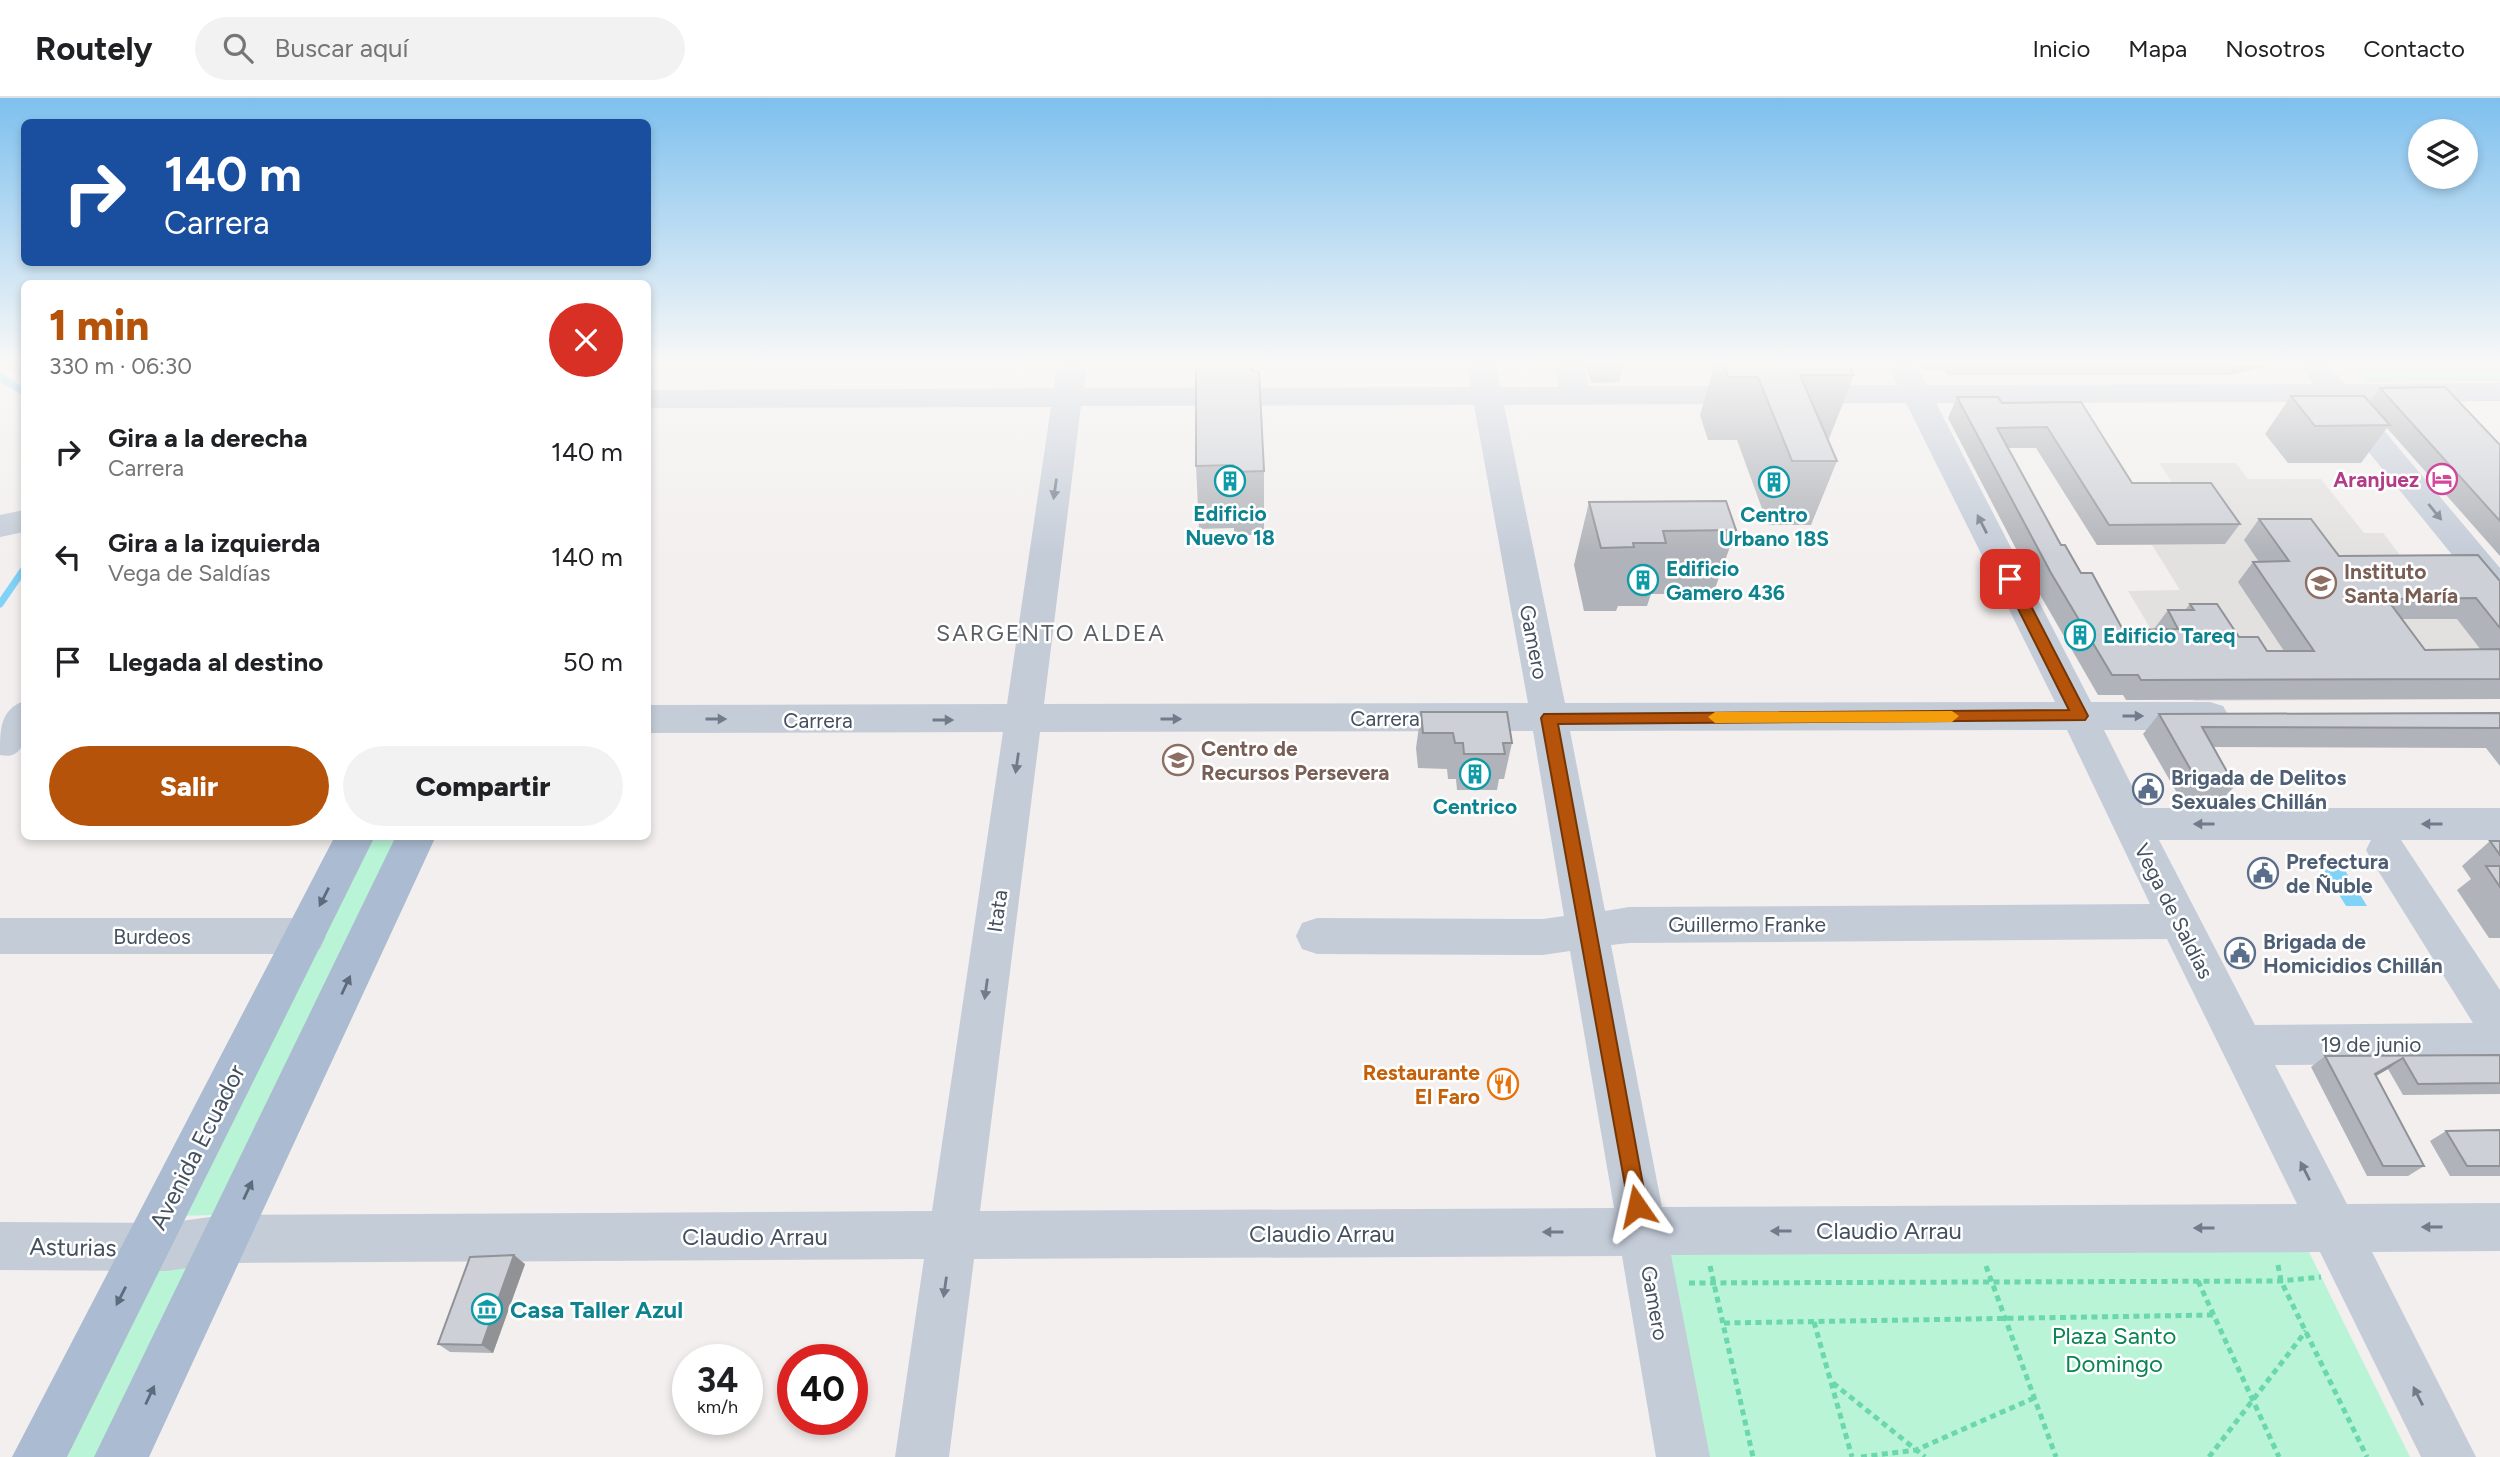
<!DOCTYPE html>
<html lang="es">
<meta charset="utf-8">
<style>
:root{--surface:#fff;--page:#f2f2f2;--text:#202124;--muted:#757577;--line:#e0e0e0;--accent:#b45309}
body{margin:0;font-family:Figtree,sans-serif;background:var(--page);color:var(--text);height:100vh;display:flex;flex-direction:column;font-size:26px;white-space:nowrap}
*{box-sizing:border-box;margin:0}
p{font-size:23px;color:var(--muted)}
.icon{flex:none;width:38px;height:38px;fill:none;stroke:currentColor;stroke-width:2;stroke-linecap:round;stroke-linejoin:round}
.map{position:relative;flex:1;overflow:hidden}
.drawer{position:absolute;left:21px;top:182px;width:630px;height:560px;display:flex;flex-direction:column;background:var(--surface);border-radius:10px;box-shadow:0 4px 10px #0003}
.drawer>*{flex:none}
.banner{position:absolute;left:21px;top:21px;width:630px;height:147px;border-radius:10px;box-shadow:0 4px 10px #0003;background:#1a4fa0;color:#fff;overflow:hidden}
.controls{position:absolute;left:2408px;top:21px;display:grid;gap:14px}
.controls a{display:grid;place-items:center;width:70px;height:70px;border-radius:50%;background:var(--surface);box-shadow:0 4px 10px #0003;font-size:35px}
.speed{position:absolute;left:672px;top:1246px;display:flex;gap:14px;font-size:35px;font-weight:700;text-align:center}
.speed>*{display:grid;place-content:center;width:91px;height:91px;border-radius:50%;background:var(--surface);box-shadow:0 4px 10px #0003;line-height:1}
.speed small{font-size:18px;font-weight:400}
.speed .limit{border:10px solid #d22;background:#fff;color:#111}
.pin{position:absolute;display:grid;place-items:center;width:60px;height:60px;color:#fff;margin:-30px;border-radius:14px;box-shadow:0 4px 10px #0006}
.me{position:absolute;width:77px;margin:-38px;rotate:349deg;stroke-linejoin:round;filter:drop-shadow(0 0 5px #0008)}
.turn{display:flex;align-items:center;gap:24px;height:147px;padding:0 28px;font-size:32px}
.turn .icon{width:91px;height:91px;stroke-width:2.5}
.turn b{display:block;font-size:49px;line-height:60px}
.round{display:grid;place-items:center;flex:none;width:74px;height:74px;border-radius:37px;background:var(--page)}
.overview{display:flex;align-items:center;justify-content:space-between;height:119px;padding:0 28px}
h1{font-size:42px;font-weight:800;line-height:52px;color:var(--accent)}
.button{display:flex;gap:14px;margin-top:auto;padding:14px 28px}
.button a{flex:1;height:80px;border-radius:42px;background:var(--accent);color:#fff;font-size:28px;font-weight:800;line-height:80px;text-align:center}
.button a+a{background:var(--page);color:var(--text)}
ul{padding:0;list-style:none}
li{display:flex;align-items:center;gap:21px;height:105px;padding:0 28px}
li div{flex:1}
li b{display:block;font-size:26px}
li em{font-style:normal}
header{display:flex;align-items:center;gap:42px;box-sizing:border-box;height:98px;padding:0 35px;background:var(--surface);border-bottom:2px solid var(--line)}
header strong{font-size:33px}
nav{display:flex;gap:38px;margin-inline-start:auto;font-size:24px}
.search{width:490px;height:63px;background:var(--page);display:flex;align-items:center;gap:18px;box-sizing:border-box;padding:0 24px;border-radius:38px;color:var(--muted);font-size:26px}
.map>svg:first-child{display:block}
.education{fill:#e3e0e0}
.green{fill:#b8f4d5}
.water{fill:#80d2f7}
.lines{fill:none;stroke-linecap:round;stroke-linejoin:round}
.stream{stroke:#80d2f7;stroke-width:7}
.path-far1{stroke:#6bd7ac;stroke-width:3.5;stroke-dasharray:4.5 3.5;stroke-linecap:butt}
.path{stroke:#6bd7ac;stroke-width:5;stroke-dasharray:6 4.5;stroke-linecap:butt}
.minor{fill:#c4ccd8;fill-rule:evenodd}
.major{fill:#abbbd1;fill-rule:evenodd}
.wall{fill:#b0b3b9;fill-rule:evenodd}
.shaded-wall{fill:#909296}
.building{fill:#cdd0d7;stroke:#909296;stroke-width:2}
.oneway{fill:#717b89}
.oneway2{fill:#5e6b7c}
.route{fill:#b45309;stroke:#753606;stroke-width:2}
.slow{fill:#f59e0b}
.labels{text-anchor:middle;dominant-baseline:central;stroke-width:5;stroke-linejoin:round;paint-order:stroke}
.hotel-label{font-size:21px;font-weight:bold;fill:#b23c85;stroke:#fff;text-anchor:end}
.culture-label{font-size:21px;font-weight:bold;fill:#0d838f;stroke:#fff}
.education-label{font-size:21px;font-weight:bold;fill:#785e54;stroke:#fff;text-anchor:start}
.street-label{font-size:21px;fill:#44505f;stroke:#fff}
.service-label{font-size:21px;font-weight:bold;fill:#4e5e75;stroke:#fff;text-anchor:start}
.food-label{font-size:21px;font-weight:bold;fill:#c56008;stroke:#fff;text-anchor:end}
.neighbourhood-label{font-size:23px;letter-spacing:2px;fill:#5a5e65;stroke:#fff}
.near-street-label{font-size:24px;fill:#44505f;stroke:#fff}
.near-culture-label{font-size:24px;font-weight:bold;fill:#0d838f;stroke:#fff;text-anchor:start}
.near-park-label{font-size:24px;fill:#0c8454;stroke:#fff}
</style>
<header>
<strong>Routely</strong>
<div class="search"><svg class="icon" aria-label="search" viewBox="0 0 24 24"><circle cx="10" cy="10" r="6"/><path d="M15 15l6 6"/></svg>Buscar aquí</div>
<nav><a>Inicio</a><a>Mapa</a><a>Nosotros</a><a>Contacto</a></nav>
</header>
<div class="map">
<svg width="2500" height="1359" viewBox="0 0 2500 1359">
<rect width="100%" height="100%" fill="#f2efee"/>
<path class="education" d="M2159,365H2236L2248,381H2321L2364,435H2383L2416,478L2459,477L2500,601L2194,603L2128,493L2180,492L2152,447H2097L2072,406L2185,404Z"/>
<path class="green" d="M2350,266H2500V283L2365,284Z
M365,739H400L215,1117L172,1118Z
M2302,1140L2410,1359H1695L1653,1144Z
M149,1168H189L100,1359H49Z"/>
<path class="water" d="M2317,761H2338L2367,808H2346Z"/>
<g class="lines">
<path class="stream" d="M0,279L24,294
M0,506L24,471"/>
<path class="path-far1" d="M648,280L654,266"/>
<path class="path" d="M2278,1167L2281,1183L2367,1359
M1710,1168L1753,1359
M1986,1168L2056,1359
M2198,1183L2279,1359
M1689,1185L2281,1183L2321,1179
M1814,1224L1852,1359
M1724,1225L2214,1217
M1833,1285L1925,1359
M1861,1359L1916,1352L2034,1300
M2209,1359L2306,1233"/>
<path class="minor" d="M4,266H24V278L8,272Z
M1057,266H1087L1084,290L1471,289L1466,266H1496L1500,289H1559L1554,266H1584L1589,288L1897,287L1887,266H1916L1927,287L2314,286L2299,266H2329L2345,286L2500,285V303L2360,304L2500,470V505L2488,501L2328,304L1936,305L2091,604H2210L2223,608L2229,618L2223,628L2210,632H2104L2143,710H2500V742H2401L2500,892V965L2275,967L2347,1106L2500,1105V1153L2372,1154L2476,1359H2421L2320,1154L1671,1157L1710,1359H1656L1622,1158L974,1161L949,1359H895L924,1161L225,1165L166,1173L0,1172V1124L166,1125L225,1117L932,1113L1003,634L648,635V607L1007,606L1051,309L648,310V292L1054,290ZM1906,305L2055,604L1565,605L1504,307ZM1474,307L1528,605L1044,606L1081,308ZM2067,632L2150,806L1629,809L1605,813L1570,633ZM1533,633L1564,818L1543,821L1317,820L1302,825L1296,838L1302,851L1317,856L1543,857L1570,853L1614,1110L980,1113L1040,634ZM2159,742H2371L2366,752L2372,763L2473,925L2255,927ZM2167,841L2297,1106L1662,1109L1611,847L1629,845Z
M24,412V434L0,439V417Z
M24,603C26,622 31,664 0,657C0,631 0,612 24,603Z
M0,820H305L320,825L326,838L320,851L305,856H0Z"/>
<path class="major" d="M335,738H375L67,1359H12Z
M396,738H436L149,1359H94Z"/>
</g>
<path class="wall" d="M1196,266L1264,373V437H1234V430L1199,431L1196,368Z
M1585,266H1623L1619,284L1591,285Z
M1715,266H1849L1854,277L1829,341H1827L1837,363L1811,427H1768L1737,342H1708L1700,317Z
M1918,266H2266L2264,269L2228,277H1948L1945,272H1922Z
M2380,290L2500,347V458L2387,330L2361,365H2288L2265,336L2291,298L2369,304Z
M1957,299L2002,305L2081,304L2132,385L2240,426L2225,446L2097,447L2036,350H2008L2061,447L2123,532L2154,531L2168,512H2185L2190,506L2239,539L2267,553H2284L2238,484L2253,464H2259L2244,442L2259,421L2339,458L2500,483V601L2126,602L2123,597H2098L2039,495L1948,320ZM2402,521H2457L2481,552H2425Z
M1589,404L1736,432L1713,496H1651L1647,508H1618L1616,513H1584L1574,467Z
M1421,614L1512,645L1504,681H1499L1497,692H1457L1456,681H1448L1447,671L1418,670L1416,650Z
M2500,615V668L2486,650L2213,649L2235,688L2217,707H2184L2143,636L2159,616Z
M2490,743H2500V840H2489L2457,792L2471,781L2462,768Z
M2500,957V996L2403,997L2388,971L2376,978L2424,1068L2408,1078H2367L2311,969L2325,958Z
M2500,1032V1078H2450L2430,1043L2446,1033Z
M525,1166L493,1255L450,1254L438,1246Z"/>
<path class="shaded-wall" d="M2235,266H2266L2264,269L2228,277Z
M2403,960L2388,971L2360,987L2375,976Z
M514,1157L525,1166L493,1255L482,1247Z"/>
<path class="building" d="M1196,266H1252V273H1259L1264,373L1233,374V367L1196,368Z
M1723,266H1849L1854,277H1800L1837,363H1792L1758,279H1728Z
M2445,289L2500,347V423L2380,290Z
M2291,298H2364L2390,327L2315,328Z
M1957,299H1998L2002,305L2081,304L2132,385H2211L2240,426L2109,427L2047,329L1997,330L2061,447H2065L2081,475H2092L2123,532L2178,531L2168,512H2194L2190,506H2217L2239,539H2258L2267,553H2314L2253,464L2289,463L2259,421H2311L2339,458L2478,457L2500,483V530L2476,500L2387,501L2425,552L2500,551V581L2141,582L2138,577H2112L2051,475Z
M1726,403L1736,432L1663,433L1666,445H1633L1634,449L1601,450L1589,404Z
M1421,614H1507L1512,645H1503L1505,656H1464L1463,645H1455L1453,635H1423Z
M2500,615V630L2202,629L2235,688H2200L2159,616Z
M2490,743H2500V757Z
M2486,768H2500V789Z
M2500,957V985L2418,986L2403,960L2375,976L2424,1068H2383L2325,958Z
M2500,1032V1068H2467L2446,1033Z
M514,1157L482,1247L438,1246L470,1159Z"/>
<defs><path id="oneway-solid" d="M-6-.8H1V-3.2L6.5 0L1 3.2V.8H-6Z" transform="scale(1.75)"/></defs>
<g class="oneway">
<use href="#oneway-solid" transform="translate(1055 391) rotate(98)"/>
<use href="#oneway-solid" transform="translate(2435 414) rotate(51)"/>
<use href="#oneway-solid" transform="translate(1982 426) rotate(-117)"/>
<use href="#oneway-solid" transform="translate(2133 618)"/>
<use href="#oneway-solid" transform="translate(716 621)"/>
<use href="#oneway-solid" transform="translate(1171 621)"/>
<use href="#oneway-solid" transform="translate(943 622)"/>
<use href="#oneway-solid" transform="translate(1017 665) rotate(98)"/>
<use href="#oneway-solid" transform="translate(2204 726) rotate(-180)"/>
<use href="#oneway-solid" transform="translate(2432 726) rotate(-180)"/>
<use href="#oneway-solid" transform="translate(986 891) rotate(98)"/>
<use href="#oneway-solid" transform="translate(2305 1073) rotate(-117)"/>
<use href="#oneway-solid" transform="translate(2432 1129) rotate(180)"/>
<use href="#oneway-solid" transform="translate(2204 1130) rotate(180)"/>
<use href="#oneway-solid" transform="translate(1781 1133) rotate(180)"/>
<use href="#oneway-solid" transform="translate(1553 1134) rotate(180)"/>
<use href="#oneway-solid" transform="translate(945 1189) rotate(98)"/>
<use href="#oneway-solid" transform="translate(2418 1298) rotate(-117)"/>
</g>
<g class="oneway2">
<use href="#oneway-solid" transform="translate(324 799) rotate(117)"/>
<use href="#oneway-solid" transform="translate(346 887) rotate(-65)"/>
<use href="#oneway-solid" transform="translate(248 1092) rotate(-65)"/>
<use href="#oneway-solid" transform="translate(121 1198) rotate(117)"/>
<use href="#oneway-solid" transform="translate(150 1297) rotate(-65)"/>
</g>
<linearGradient id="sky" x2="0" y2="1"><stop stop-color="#7ec0ee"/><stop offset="0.58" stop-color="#f9f8f7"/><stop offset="1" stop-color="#f9f8f7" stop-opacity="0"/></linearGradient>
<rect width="2500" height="457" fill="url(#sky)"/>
<path class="route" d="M2010,477L2017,481L2088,618L2085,622L1558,626L1647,1108L1645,1115L1637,1118L1630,1115L1541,620L1544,616L2069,612L2003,481Z"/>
<path class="slow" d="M1952,613L1959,618L1952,624L1715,625L1708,619L1715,614Z"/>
<defs>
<g id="hotel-ring" transform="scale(1.575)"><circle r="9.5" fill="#fff" stroke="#d1479c" stroke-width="1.5"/><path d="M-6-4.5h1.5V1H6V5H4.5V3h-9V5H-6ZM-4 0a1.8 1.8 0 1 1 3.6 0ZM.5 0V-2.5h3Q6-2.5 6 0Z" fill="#d1479c"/></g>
<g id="building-ring" transform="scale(1.575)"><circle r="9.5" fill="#fff" stroke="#0f9aa8" stroke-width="1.5"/><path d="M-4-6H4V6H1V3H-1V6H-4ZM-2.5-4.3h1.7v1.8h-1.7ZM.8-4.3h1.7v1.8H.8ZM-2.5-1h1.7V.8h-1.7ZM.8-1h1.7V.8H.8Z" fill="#0f9aa8"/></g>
<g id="school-ring" transform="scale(1.575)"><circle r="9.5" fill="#fff" stroke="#8d6e63" stroke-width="1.5"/><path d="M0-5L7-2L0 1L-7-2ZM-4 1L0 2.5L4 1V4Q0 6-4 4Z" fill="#8d6e63"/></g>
<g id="university-ring" transform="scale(1.575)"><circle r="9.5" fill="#fff" stroke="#8d6e63" stroke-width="1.5"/><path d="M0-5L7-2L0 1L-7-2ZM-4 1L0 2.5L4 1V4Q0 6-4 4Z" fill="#8d6e63"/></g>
<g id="civic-ring" transform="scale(1.575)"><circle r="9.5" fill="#fff" stroke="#5c6f8a" stroke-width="1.5"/><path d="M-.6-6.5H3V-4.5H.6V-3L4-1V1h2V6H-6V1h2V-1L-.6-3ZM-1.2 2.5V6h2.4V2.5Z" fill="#5c6f8a"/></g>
<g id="restaurant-ring" transform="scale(1.575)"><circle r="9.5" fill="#fff" stroke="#e8710a" stroke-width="1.5"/><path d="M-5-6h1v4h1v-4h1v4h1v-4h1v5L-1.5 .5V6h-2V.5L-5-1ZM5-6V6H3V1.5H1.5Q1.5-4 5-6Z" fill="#e8710a"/></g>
<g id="museum-ring" transform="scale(1.575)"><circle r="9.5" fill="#fff" stroke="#0f9aa8" stroke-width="1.5"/><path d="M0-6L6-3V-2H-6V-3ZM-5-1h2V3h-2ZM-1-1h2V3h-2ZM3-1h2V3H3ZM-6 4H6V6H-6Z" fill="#0f9aa8"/></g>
</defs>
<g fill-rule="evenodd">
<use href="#hotel-ring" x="2442" y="381"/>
<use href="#building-ring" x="1230" y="383"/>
<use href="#building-ring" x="1774" y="384"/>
<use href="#building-ring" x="1643" y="482"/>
<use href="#school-ring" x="2321" y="485"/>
<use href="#building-ring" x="2080" y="537"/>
<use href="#university-ring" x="1178" y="662"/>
<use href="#building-ring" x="1475" y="676"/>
<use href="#civic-ring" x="2148" y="691"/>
<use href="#civic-ring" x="2263" y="775"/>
<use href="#civic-ring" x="2240" y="855"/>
<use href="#restaurant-ring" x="1503" y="986"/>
<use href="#museum-ring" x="487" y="1211"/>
</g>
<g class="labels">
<g class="hotel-label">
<text x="2419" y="381">Aranjuez</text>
</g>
<g class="culture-label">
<text x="1230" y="415">Edificio<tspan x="1230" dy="24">Nuevo 18</tspan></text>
<text x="1774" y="416">Centro<tspan x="1774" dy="24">Urbano 18S</tspan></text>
<text x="1666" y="470" text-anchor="start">Edificio<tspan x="1666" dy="24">Gamero 436</tspan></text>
<text x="2103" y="537" text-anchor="start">Edificio Tareq</text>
<text x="1475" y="708">Centrico</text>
</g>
<g class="education-label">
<text x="2344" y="473">Instituto<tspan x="2344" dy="24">Santa María</tspan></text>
<text x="1201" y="650">Centro de<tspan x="1201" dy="24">Recursos Persevera</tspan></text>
</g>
<g class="street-label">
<text transform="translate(1534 544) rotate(79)">Gamero</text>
<text x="1385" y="620">Carrera</text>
<text x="818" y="622">Carrera</text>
<text transform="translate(997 813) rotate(-82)">Itata</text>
<text transform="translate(2174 813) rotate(63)">Vega de Saldías</text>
<text x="1747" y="826">Guillermo Franke</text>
<text x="152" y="838">Burdeos</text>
<text x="2371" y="946">19 de junio</text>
<text transform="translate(1655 1205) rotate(80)">Gamero</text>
</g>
<g class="service-label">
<text x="2171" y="679">Brigada de Delitos<tspan x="2171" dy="24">Sexuales Chillán</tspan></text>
<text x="2286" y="763">Prefectura<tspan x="2286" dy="24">de Ñuble</tspan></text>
<text x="2263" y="843">Brigada de<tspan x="2263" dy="24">Homicidios Chillán</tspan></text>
</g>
<g class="food-label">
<text x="1480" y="974">Restaurante<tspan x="1480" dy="24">El Faro</tspan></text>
</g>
<g class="neighbourhood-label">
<text x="1051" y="535">SARGENTO ALDEA</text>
</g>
<g class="near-street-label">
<text transform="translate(197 1049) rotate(-63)">Avenida Ecuador</text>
<text x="1889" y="1132">Claudio Arrau</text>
<text x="1322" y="1135">Claudio Arrau</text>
<text x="755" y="1138">Claudio Arrau</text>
<text transform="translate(73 1149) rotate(1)">Asturias</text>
</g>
<g class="near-culture-label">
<text x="510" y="1211">Casa Taller Azul</text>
</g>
<g class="near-park-label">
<text x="2114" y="1237">Plaza Santo<tspan x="2114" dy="28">Domingo</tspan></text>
</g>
</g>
</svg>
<div class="controls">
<a><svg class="icon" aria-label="layers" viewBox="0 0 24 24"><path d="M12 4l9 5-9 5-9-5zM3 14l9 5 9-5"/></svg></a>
</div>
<div class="speed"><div>34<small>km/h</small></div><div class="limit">40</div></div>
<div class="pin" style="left:2010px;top:481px;background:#d93025"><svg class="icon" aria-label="arrive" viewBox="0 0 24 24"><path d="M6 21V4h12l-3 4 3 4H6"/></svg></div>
<svg class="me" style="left:1637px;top:1108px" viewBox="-20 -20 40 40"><path d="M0-17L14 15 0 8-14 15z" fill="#b45309" stroke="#fff" stroke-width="4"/></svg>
<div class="banner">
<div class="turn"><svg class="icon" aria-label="right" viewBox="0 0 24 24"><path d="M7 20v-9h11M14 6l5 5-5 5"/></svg><div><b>140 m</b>Carrera</div></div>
</div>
<section class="drawer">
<div class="overview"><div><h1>1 min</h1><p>330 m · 06:30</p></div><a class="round" style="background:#d93025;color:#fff"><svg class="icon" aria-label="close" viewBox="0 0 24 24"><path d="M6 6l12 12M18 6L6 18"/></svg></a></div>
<ul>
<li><svg class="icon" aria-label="right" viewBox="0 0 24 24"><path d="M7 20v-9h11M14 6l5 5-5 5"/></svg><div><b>Gira a la derecha</b><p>Carrera</p></div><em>140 m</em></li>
<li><svg class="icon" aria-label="left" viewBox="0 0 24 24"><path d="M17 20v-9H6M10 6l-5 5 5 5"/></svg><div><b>Gira a la izquierda</b><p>Vega de Saldías</p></div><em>140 m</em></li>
<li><svg class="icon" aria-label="arrive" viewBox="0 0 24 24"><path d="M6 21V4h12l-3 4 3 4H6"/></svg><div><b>Llegada al destino</b></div><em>50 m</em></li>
</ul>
<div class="button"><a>Salir</a><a>Compartir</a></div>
</section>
</div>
